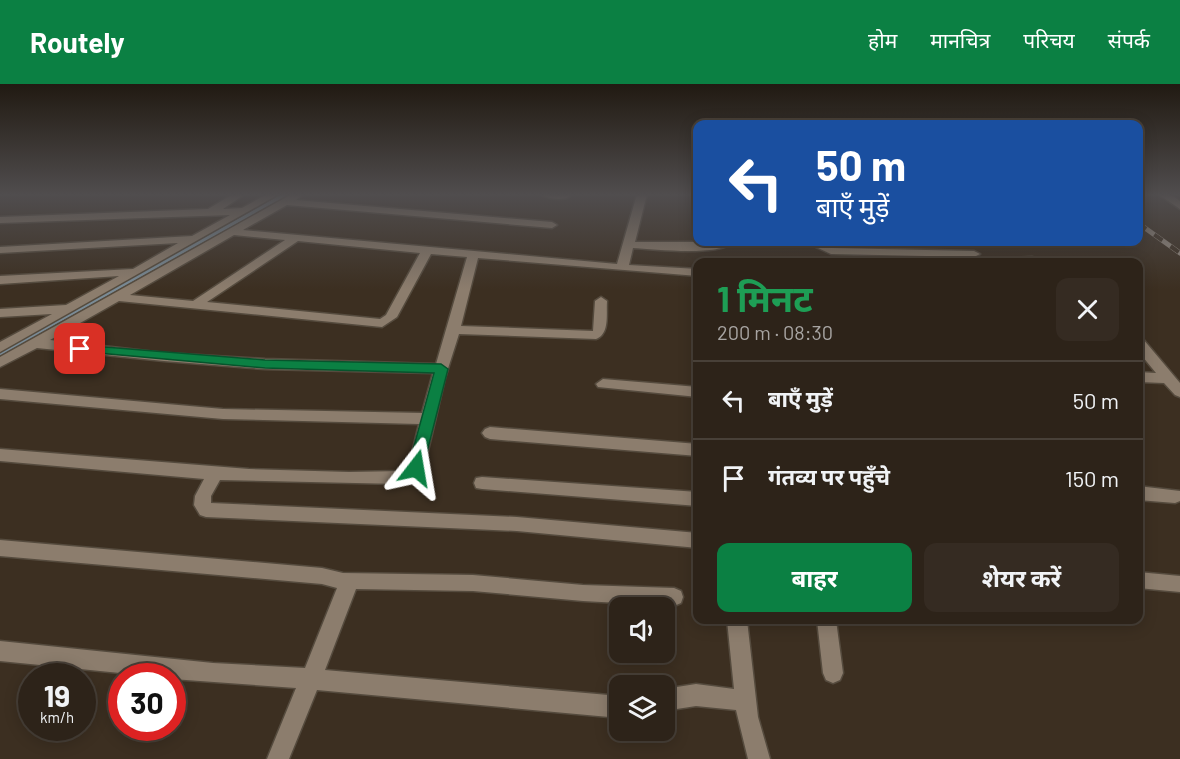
<!DOCTYPE html>
<html lang="hi">
<meta charset="utf-8">
<style>
:root{--surface:#2d2319;--page:#352b22;--text:#f1f3f6;--muted:#a7a4a2;--line:#484038;--accent:#0b8043}
body{margin:0;font-family:Barlow,"Noto Sans Devanagari",sans-serif;background:var(--page);color:var(--text);height:100vh;display:flex;flex-direction:column;font-size:22px;white-space:nowrap}
*{box-sizing:border-box;margin:0}
p{font-size:20px;color:var(--muted)}
.icon{flex:none;width:33px;height:33px;fill:none;stroke:currentColor;stroke-width:2;stroke-linecap:round;stroke-linejoin:round}
.map{position:relative;flex:1;overflow:hidden}
.side{position:absolute;left:693px;top:174px;width:450px;height:366px;display:flex;flex-direction:column;background:var(--surface);border-radius:12px;box-shadow:0 3px 15px #0003,0 0 0 2px var(--line)}
.side>*{flex:none}
.banner{position:absolute;left:693px;top:36px;width:450px;height:126px;border-radius:12px;box-shadow:0 3px 15px #0003,0 0 0 2px var(--line);background:#1a4fa0;color:#fff;overflow:hidden}
.tools{position:absolute;left:609px;top:513px;display:grid;gap:12px}
.tools a{display:grid;place-items:center;width:66px;height:66px;border-radius:12px;background:var(--surface);box-shadow:0 3px 15px #0003,0 0 0 2px var(--line);font-size:30px}
.speed{position:absolute;left:18px;top:579px;display:flex;gap:12px;font-size:30px;font-weight:700;text-align:center}
.speed>*{display:grid;place-content:center;width:78px;height:78px;border-radius:50%;background:var(--surface);box-shadow:0 3px 15px #0003,0 0 0 2px var(--line);line-height:1}
.speed small{font-size:15px;font-weight:400}
.speed .limit{border:9px solid #d22;background:#fff;color:#111}
.pin{position:absolute;display:grid;place-items:center;width:51px;height:51px;color:#fff;margin:-26px;border-radius:12px;box-shadow:0 3px 9px #0006}
.me{position:absolute;width:66px;margin:-33px;rotate:14deg;stroke-linejoin:round;filter:drop-shadow(0 0 4px #0008)}
.turn{display:flex;align-items:center;gap:21px;height:126px;padding:0 24px;font-size:27px}
.turn .icon{width:78px;height:78px;stroke-width:2.5}
.turn b{display:block;font-size:42px;line-height:51px}
.round{display:grid;place-items:center;flex:none;width:63px;height:63px;border-radius:12px;background:var(--page)}
.headline{display:flex;align-items:center;justify-content:space-between;height:102px;padding:0 24px}
h1{font-size:36px;font-weight:700;line-height:45px;color:#1e9e55}
.action{display:flex;gap:12px;margin-top:auto;padding:12px 24px}
.action a{flex:1;height:69px;border-radius:12px;background:var(--accent);color:#fff;font-size:24px;font-weight:700;line-height:69px;text-align:center}
.action a+a{background:var(--page);color:var(--text)}
ul{padding:0;list-style:none}
li{display:flex;align-items:center;gap:18px;height:78px;padding:0 24px;border-top:2px solid var(--line)}
li div{flex:1}
li b{display:block;font-size:22px}
li em{font-style:normal}
header{display:flex;align-items:center;gap:36px;box-sizing:border-box;height:84px;padding:0 30px;background:var(--accent);color:#fff}
header strong{font-size:28px}
nav{display:flex;gap:33px;margin-inline-start:auto;font-size:21px}
.map>svg:first-child{display:block}
.lines{fill:none;stroke-linecap:round;stroke-linejoin:round}
.stream-far1{stroke:#7a8b96;stroke-width:4}
.stream{stroke:#7a8b96;stroke-width:5}
.street-casing{stroke:#554b3e;stroke-width:3}
.street{fill:#8c7d6d;fill-rule:evenodd}
.rail-casing{stroke:#9b9186;stroke-width:5}
.rail{stroke:#3c2f21;stroke-width:4;stroke-dasharray:10;stroke-linecap:butt}
.route{fill:#0b8043;stroke:#07532c;stroke-width:1.5}
</style>
<header>
<strong>Routely</strong>
<nav><a>होम</a><a>मानचित्र</a><a>परिचय</a><a>संपर्क</a></nav>
</header>
<div class="map">
<svg width="1180" height="675" viewBox="0 0 1180 675">
<rect width="100%" height="100%" fill="#3c2f21"/>
<g class="lines">
<path class="stream-far1" d="M33,251L286,110"/>
<path class="stream" d="M0,269L36,249"/>
<g class="street-casing">
<path id="street" d="M233,110H245L223,125L242,124L267,110H279L0,268V258L52,230L0,233V225L66,221L119,192L0,200V192L133,185L178,159L0,169V163L192,152L230,131L0,139V133L208,125Z
M292,110H304L296,116L552,138L557,141L552,144L287,121L243,146L617,180L637,110H647L635,158H733C719,173 654,165 633,164L629,181L698,185V192L478,174L461,242L593,247L595,217L601,213L607,217C606,230 610,250 596,255L459,250L445,294L424,384L415,395L400,400L220,396L211,412V419L517,433L698,449V464L517,447L206,433L200,431L194,421L195,412L204,395L0,377V365L249,385L349,388L403,387L409,381L419,340L223,335L0,315V305L223,325L422,329L433,289L265,285L164,277L37,264L0,283V273ZM234,151L285,156L193,217L130,211ZM298,157L420,169L386,231L380,235L207,218ZM431,170L467,173L436,280L265,275L164,269L50,256L119,217L382,243L397,233Z
M541,110H569L570,112C564,117 547,115 541,110Z
M1158,110H1170L1180,117V125Z
M805,158H819L833,164L974,167L980,170L974,173L831,170Z
M1032,173L1049,178H978L984,175Z
M1138,254L1143,255L1180,299V313L1175,311L1164,299L1138,298V288L1156,289L1138,267Z
M603,295L698,303V313L598,303L596,300Z
M490,343L698,360V372L490,355L485,353L482,349L485,345Z
M482,393L698,408V422L482,405L476,404L474,399L476,394Z
M1138,402L1180,407V417L1175,419L1138,416Z
M0,456L322,484L343,489L473,491L583,501L674,504L681,507L683,513L681,519L674,522L583,517L473,507L356,505L325,586L620,612V634L317,606L289,675H267L296,604L172,595V592H150L0,577V557L213,579L305,584L337,504L322,500L0,472Z
M1138,488L1180,492V508L1138,504Z
M727,536H747L758,633L770,675H748L736,626L696,622L664,627V605L696,600L734,605Z
M817,536H836L843,589L840,596L833,599L826,596L823,589Z"/>
</g>
<use href="#street" class="street"/>
<g class="rail-casing">
<path id="rail" d="M1138,139L1180,169"/>
</g>
<use href="#rail" class="rail"/>
</g>
<linearGradient id="sky" x2="0" y2="1"><stop stop-color="#211a12"/><stop offset="0.54" stop-color="#504d4e"/><stop offset="1" stop-color="#504d4e" stop-opacity="0"/></linearGradient>
<rect width="1180" height="205" fill="url(#sky)"/>
<path class="route" d="M80,261L265,276L441,280L448,285L423,384L421,388H410L408,384L434,289L265,284L76,267V262Z"/>
</svg>
<div class="tools">
<a><svg class="icon" aria-label="sound" viewBox="0 0 24 24"><path d="M4 9h4l5-4v14l-5-4H4zM17 9q2 3 0 6"/></svg></a>
<a><svg class="icon" aria-label="layers" viewBox="0 0 24 24"><path d="M12 4l9 5-9 5-9-5zM3 14l9 5 9-5"/></svg></a>
</div>
<div class="speed"><div>19<small>km/h</small></div><div class="limit">30</div></div>
<div class="pin" style="left:80px;top:265px;background:#d93025"><svg class="icon" aria-label="arrive" viewBox="0 0 24 24"><path d="M6 21V4h12l-3 4 3 4H6"/></svg></div>
<svg class="me" style="left:416px;top:384px" viewBox="-20 -20 40 40"><path d="M0-17L14 15 0 8-14 15z" fill="#0b8043" stroke="#fff" stroke-width="4"/></svg>
<div class="banner">
<div class="turn"><svg class="icon" aria-label="left" viewBox="0 0 24 24"><path d="M17 20v-9H6M10 6l-5 5 5 5"/></svg><div><b>50 m</b>बाएँ मुड़ें</div></div>
</div>
<section class="side">
<div class="headline"><div><h1>1 मिनट</h1><p>200 m · 08:30</p></div><a class="round"><svg class="icon" aria-label="close" viewBox="0 0 24 24"><path d="M6 6l12 12M18 6L6 18"/></svg></a></div>
<ul>
<li><svg class="icon" aria-label="left" viewBox="0 0 24 24"><path d="M17 20v-9H6M10 6l-5 5 5 5"/></svg><div><b>बाएँ मुड़ें</b></div><em>50 m</em></li>
<li><svg class="icon" aria-label="arrive" viewBox="0 0 24 24"><path d="M6 21V4h12l-3 4 3 4H6"/></svg><div><b>गंतव्य पर पहुँचे</b></div><em>150 m</em></li>
</ul>
<div class="action"><a>बाहर</a><a>शेयर करें</a></div>
</section>
</div>
